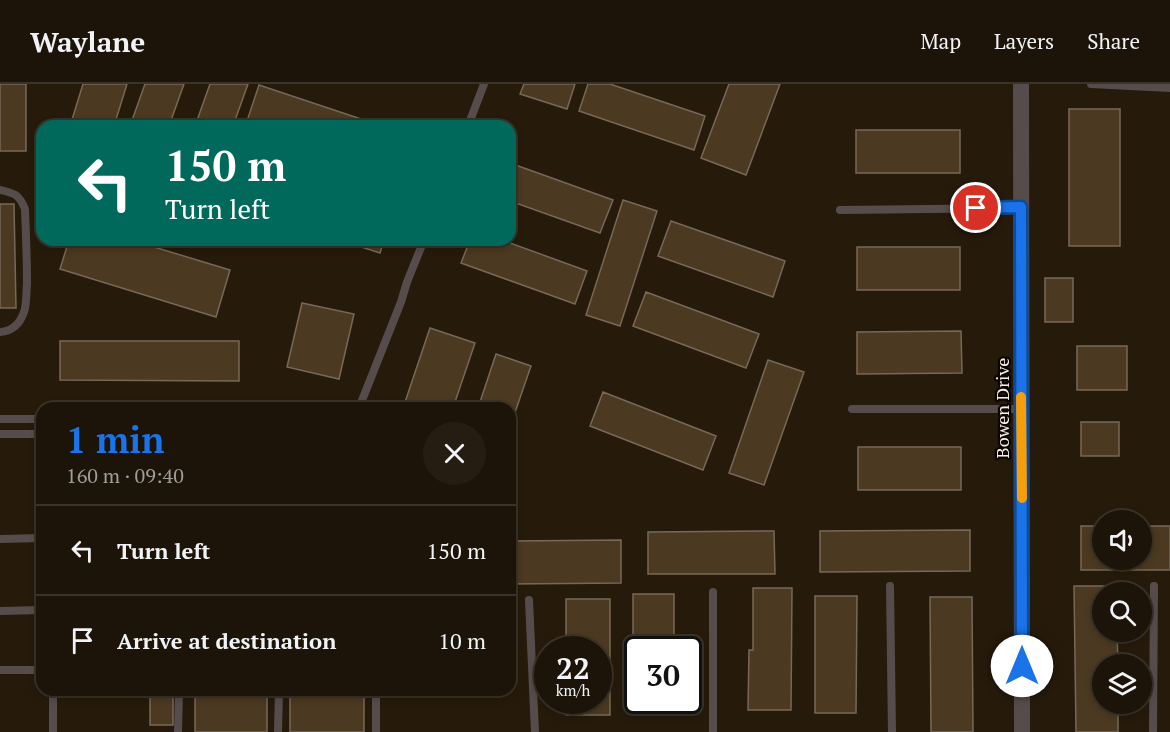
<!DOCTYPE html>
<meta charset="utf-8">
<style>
:root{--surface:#1c1408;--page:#251d12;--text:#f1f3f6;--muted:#a09e9c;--line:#3a3329;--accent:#1a73e8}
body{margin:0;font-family:"PT Serif",serif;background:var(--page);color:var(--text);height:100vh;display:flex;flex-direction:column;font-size:22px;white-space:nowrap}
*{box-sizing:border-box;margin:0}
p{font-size:20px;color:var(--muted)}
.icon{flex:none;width:33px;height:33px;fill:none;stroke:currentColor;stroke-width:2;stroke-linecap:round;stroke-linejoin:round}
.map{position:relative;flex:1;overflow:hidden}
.panel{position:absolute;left:36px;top:318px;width:480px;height:294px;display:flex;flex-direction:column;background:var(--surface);border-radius:18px;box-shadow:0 3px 9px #0003,0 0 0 2px var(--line)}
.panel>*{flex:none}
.guide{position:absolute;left:36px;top:36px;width:480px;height:126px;border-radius:18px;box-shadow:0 3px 9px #0003,0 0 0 2px var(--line);background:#00695c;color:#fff;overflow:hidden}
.buttons{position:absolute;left:1092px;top:426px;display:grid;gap:12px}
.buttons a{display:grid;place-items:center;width:60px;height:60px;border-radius:50%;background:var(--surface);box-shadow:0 3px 9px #0003,0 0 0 2px var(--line);font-size:30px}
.speed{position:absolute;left:534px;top:552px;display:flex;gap:12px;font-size:30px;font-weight:700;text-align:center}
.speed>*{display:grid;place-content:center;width:78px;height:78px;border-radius:50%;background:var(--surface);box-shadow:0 3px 9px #0003,0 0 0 2px var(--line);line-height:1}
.speed small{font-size:15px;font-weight:400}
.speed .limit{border:3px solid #111;border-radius:9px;background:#fff;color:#111}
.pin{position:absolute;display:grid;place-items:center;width:51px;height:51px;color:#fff;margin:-26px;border:3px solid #fff;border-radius:50%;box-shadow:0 2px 6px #0007}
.me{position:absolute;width:66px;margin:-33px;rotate:0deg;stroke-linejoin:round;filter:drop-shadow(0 0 4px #0008)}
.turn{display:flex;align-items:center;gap:21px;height:126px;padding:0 30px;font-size:27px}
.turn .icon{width:78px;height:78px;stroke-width:2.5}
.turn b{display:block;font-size:42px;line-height:51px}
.round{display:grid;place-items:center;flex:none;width:63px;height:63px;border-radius:32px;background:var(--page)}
.headline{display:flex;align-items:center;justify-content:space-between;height:102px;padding:0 30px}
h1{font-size:36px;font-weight:600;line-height:45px;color:var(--accent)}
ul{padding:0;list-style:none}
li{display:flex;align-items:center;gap:18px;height:90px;padding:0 30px;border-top:2px solid var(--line)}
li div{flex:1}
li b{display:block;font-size:22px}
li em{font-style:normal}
header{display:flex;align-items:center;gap:36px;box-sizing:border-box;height:84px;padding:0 30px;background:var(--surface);border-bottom:2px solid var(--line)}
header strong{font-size:28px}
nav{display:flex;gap:33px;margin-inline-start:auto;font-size:21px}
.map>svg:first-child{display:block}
.building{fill:#4b3921;stroke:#776958;stroke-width:1.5}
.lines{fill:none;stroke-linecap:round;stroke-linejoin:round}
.lane{stroke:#574c4c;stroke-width:8}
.street{stroke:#574c4c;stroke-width:16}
.route-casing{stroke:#114b97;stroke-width:15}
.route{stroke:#1a73e8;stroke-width:10}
.slow{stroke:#f59e0b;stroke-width:10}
.labels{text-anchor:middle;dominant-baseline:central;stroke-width:4.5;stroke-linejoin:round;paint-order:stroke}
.street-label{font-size:18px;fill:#f8f0e6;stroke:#0b0603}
</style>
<header>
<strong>Waylane</strong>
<nav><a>Map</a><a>Layers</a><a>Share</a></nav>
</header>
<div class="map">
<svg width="1170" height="648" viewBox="0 0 1170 648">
<rect width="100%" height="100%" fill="#261a0b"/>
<path class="building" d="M0,0H26V67H0Z
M83,0H127L114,42H70Z
M145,0H184L169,42H130Z
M210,0H248L233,42H195Z
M524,0H575L567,25L520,10Z
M588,0H610L705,32L694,66L579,27Z
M729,0H780L746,91L701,74Z
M259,1L382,42H262L247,37Z
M1069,25H1120V162H1069Z
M856,46H960V89H856Z
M510,79L613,116L600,149L510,117Z
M623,116L657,127L620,242L586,231Z
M0,120H14L16,224H0Z
M671,137L785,177L773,213L658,172Z
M69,156H131L230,186L216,233L60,185Z
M340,156H384L380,169Z
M470,156H502L587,187L575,220L461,179Z
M857,163H960V206H857Z
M1045,194H1073V238H1045Z
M646,208L759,250L746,284L633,242Z
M302,219L354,230L339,295L287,283Z
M430,244L475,259L453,324H403Z
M961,247L962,289L857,290V248Z
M60,257H239V297L60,296Z
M1077,262H1127V306H1077Z
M496,270L531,282L510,343V324H478Z
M768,276L804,288L764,401L729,389Z
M603,308L716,352L703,386L590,342Z
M1081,338H1119V372H1081Z
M858,363H961V406H858Z
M1081,442H1102V476H1142V442H1170V486H1081Z
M970,446V487L820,488V447Z
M774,447L775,490H648V448Z
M621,456V499L510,500V457Z
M1074,502H1117V508H1102V548H1117L1118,580H1102V620H1118V648H1076Z
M753,504H792L791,626H748L749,566H753Z
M633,510H674V566H638V616H674L675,628H633Z
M815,512H857L856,629H815Z
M930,513H972L973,648H931Z
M566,515H610V631H566V616H598V566H566Z
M150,606H173V641H150Z
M195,606H267V648H195Z
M290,606H364V648H290Z"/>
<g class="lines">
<path class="lane" d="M1091,0L1170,4
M468,42L484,0
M0,106C14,109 19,110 25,125C26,150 27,175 27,200C26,209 27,219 24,228C20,240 12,247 0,248
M840,126L1021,124
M359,324L401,218L407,198L424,156
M852,325H1021
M0,335H42
M0,350H42
M0,455L42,454
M890,502L892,648
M713,508V648
M529,516L535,648
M0,527L42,526
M0,586H42
M376,606V648
M53,648V606
M178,648L179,606
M278,648L279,606
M1153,648L1154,502"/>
<path class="street" d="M1021,0L1022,648"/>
</g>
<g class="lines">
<g class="route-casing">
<path id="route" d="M976,124L1021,123L1022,582"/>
</g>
<use href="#route" class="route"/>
<path class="slow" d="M1021,313L1022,414"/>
</g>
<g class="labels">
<g class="street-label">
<text transform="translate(1002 324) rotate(-90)">Bowen Drive</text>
</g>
</g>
</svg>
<div class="buttons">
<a><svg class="icon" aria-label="sound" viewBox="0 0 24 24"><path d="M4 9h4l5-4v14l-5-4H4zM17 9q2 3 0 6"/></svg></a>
<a><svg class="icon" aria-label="search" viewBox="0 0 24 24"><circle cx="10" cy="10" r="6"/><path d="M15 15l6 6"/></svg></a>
<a><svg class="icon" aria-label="layers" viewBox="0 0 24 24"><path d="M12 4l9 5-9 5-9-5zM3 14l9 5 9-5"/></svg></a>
</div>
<div class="speed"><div>22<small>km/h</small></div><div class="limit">30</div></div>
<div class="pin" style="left:976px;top:124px;background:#d93025"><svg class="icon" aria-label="arrive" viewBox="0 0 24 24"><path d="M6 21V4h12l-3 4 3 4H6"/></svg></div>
<svg class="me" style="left:1022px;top:582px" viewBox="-20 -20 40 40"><circle r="19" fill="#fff"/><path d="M0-13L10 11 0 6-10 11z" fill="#1a73e8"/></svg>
<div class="guide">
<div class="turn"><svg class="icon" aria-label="left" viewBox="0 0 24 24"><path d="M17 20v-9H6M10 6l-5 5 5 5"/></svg><div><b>150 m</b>Turn left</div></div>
</div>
<section class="panel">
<div class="headline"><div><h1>1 min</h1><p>160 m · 09:40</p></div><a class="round"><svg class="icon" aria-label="close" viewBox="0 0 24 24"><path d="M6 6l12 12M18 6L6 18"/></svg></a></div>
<ul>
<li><svg class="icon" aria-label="left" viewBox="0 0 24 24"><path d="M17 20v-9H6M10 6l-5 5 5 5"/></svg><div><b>Turn left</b></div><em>150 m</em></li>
<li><svg class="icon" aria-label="arrive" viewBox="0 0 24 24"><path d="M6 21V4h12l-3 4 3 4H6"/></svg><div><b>Arrive at destination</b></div><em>10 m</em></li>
</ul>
</section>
</div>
